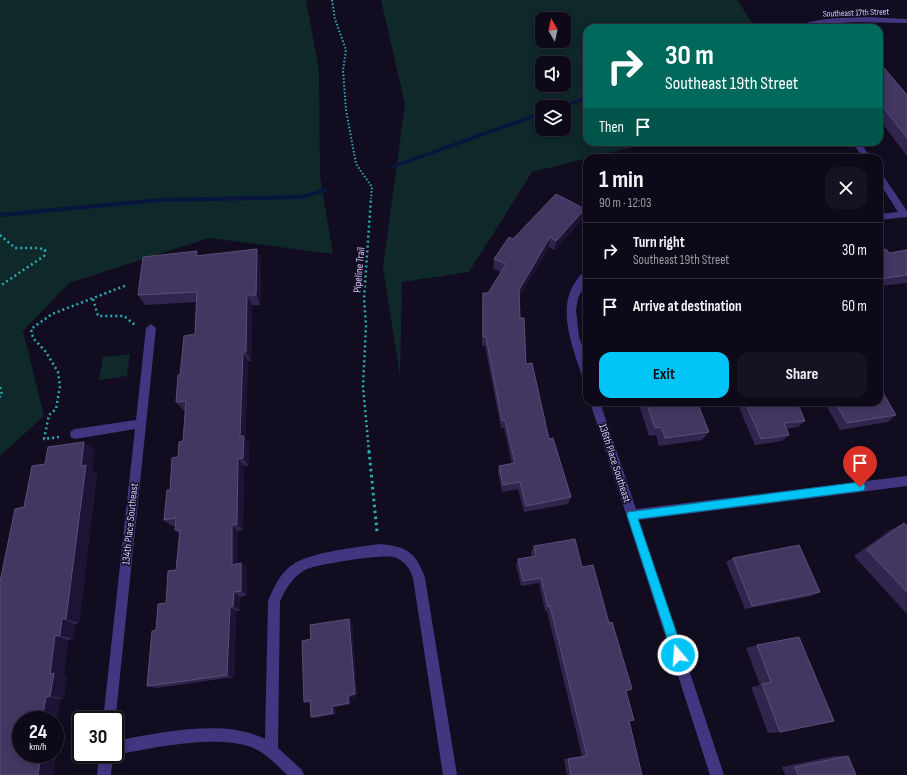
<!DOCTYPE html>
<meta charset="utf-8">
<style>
:root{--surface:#0e0918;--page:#171221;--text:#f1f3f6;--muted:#9b9aa2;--line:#2e2a37;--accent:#00c3f6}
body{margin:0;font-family:"Sofia Sans Condensed",sans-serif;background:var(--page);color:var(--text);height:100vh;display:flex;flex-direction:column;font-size:15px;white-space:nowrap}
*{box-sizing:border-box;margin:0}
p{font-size:13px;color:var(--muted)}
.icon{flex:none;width:22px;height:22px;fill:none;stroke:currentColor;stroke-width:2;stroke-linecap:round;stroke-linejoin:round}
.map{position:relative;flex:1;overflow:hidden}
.drawer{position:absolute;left:583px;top:154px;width:300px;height:252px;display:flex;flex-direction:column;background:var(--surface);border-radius:12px;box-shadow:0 2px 10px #0003,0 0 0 1px var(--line)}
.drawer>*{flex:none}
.guide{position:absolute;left:583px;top:24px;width:300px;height:122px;border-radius:12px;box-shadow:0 2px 10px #0003,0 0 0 1px var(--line);background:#00695c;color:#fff;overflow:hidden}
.needle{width:26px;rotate:351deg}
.fabs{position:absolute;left:535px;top:12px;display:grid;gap:8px}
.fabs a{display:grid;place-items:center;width:36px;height:36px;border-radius:8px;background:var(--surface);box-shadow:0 2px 10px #0003,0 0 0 1px var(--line);font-size:20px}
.speed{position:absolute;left:12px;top:711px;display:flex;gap:8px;font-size:20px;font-weight:700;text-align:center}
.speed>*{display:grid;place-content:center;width:52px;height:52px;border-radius:50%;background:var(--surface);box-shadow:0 2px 10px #0003,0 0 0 1px var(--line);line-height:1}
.speed small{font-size:10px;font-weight:400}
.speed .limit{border:2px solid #111;border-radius:6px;background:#fff;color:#111}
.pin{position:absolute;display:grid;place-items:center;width:34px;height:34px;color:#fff;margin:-41px -17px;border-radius:50% 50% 50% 0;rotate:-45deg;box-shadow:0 0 4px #0007}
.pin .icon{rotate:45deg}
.me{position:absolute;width:44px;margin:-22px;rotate:342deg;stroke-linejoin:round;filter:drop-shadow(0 0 3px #0008)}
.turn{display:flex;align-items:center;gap:14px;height:84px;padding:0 16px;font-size:18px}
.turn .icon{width:52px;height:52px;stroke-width:2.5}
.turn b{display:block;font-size:28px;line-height:34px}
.then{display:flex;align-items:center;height:38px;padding:0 16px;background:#0003;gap:8px;font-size:15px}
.round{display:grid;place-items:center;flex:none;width:42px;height:42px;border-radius:12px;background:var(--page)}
.summary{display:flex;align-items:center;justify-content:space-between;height:68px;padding:0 16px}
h1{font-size:24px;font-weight:700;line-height:30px}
.action{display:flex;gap:8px;margin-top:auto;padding:8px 16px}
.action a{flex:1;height:46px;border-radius:12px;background:var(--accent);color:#111;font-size:16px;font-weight:700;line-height:46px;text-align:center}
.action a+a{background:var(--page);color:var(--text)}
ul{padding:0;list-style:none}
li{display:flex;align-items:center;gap:12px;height:56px;padding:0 16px;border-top:1px solid var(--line)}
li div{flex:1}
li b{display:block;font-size:15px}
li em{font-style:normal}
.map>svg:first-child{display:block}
.green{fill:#0f282a;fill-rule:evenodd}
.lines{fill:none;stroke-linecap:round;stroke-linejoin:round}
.stream{fill:#08163d;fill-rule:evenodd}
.path-far2{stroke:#2aadb3;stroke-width:2;stroke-dasharray:1.5 2;stroke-linecap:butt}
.path-far1{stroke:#2aadb3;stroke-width:2.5;stroke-dasharray:2 3;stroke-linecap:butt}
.path{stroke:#2aadb3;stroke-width:3;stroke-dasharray:2.5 3.5;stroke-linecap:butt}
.minor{fill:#413680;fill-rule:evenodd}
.wall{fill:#31254e}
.shaded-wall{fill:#1d1334}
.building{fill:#433661;stroke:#5a4e7a}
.route{fill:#00c3f6;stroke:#007fa0}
.labels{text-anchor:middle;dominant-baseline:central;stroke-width:3;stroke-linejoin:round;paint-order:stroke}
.far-street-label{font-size:9px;fill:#d6cbff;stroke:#120c20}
.street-label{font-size:11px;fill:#d6cbff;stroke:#120c20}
</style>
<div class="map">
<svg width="907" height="775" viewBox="0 0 907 775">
<rect width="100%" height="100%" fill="#120c20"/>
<path class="green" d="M0,0H306L319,70L320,177L333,254L209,238L69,283L23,331L44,416L0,456Z
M381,0H737L756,28H587V142H654L532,172L469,272L402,282L400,376L383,268L405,104ZM542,19H564V41H542ZM542,63H564V85H542ZM542,107H564V129H542Z
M130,354L127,376L99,380L103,357Z"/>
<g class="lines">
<path class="stream" d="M587,96V100L564,107H556Z
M542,111V115L394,168L392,169L389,167L390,166Z
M326,188L328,189V191L302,199L160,202L0,217V213L160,198L302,195Z"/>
<path class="path-far2" d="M332,0L335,19L346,50L343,70L346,110L356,164L372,187L371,199"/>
<path class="path-far1" d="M0,235L15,248H39L45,250L44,256L0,286
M93,299L98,316H124L135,325
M0,387L2,395L0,397
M59,437L44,439L49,415L56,409L60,386L58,372L46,352L33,338L31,329L52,314L127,285
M369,452L363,386L366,326L364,298L371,198"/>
<path class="path" d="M369,451L377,532"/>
<path class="minor" d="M867,17L907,19V23L852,22L796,28C810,17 849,18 867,17Z
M852,142H860L871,158H863Z
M879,173L882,174L907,211V217L879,220V214L898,212L879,182Z
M587,271V281L578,298L576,310L579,336L587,361V380L584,379L582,376C573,347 556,309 576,281C579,277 582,272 587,271Z
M151,324L156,328L115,724V720H103L135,429L75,439L71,437L70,434L71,431L75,429L136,420L146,328Z
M590,402H600L636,509L907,476V486L639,520L724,775H710Z
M379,544C406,546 416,552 425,578L457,775H443L413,578C410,568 403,559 393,557C383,554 317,564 307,569C294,575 286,588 280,601L278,748L302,770L304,775H287C277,765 265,752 251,747C217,734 151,748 115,755L113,754H115V741C158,733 224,718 265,739L268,601C273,589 278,578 287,569C303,552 355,548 379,544Z
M99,754H113L111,775H97Z"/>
</g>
<path class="wall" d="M879,62L907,95V156L879,119Z
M585,209L583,219L554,250L549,247L519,297L520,318L526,364L549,439L571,497L568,504L524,512L518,489L502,492L498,473L499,466L512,464L504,428H501L485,346H482V302L483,293H488L501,272L493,269L494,259Z
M879,250L889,253L907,250V283L879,286Z
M199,256L261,260L260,305H252L251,361H248L245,438L249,444V466H244L243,530L238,531V564L247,568V595L240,597V611H236L234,677L156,688L147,686L156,630L166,603L176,570L179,534L175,530L176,526H172L164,520L170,490L178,457L183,441L185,410H183L176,402L180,375L195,334L196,302L145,305L138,295Z
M638,402H697L709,432L702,440L659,446L656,435L649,436Z
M738,402H797L805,421L798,427L786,429L789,435L782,441L755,445L737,403Z
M824,402H879L896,415L888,422L840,430Z
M84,442L95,451L92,470L97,474L79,623L75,624L73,639L68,640L64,675L67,676L64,698L60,699L55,730V720H21V754H51V755H56L53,775H0V582L15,509L24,507L32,466L45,464L48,447Z
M904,523L907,526V614L854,556L890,530Z
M534,546L582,567L609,623L632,689L626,691L629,721L642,775H567L564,759L582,756L547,611H545L539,583L521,586L516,565L518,559L532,557L531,552Z
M733,558L820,592L812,596L745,609L726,562Z
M352,622L357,696L351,698V704L335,707L336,714L314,718L311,717L310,702L308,703L304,702L311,639Z
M799,637L780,732L768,733L751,687L760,685L746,648L757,645Z
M834,756H848L856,775H785L782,767Z"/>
<path class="shaded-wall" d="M585,209L583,219L554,250L556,241Z
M550,237L549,247L518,299L519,290Z
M257,249L261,260L260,305L256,295Z
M197,251L202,261L196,256Z
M247,295L252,305L251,361L246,352Z
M243,352L248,361L245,438L249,444V466L243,458L240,436Z
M84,442L95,451L92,470L97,474L79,623L66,619L81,466Z
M238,459L244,466L243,530L237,524Z
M232,525L238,531V570L232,565Z
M241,563L247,568V595L241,591Z
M234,592L240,597V611L233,606Z
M230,607L236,611L234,677L227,675Z
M62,619L75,624L73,639L60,635Z
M349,619L352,622L357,696L351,698V704L349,703L348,696Z
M55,636L68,640L64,675L67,676L64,698L50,696V674Z
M46,697L60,699L55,730V720H42Z
M332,706L335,707L336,714L333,713Z
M36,754L56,755L53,775H38Z"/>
<path class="building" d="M879,62L907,95V138L879,102Z
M556,194L585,209L556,241L550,237L519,290L520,318H524L526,364L532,363L549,439L553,438L571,497L526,506L520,482L503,485L499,466L515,463L505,420L502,421L486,337H483V293H488L506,264L494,259L509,237L513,239Z
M257,249L256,295H247L246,352H243L240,436H244L243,458L238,459L237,524L232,525V565L241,563V591L234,592L233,606L230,607L227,675L147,686L152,631L156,630L158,604L166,603L168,571L176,570L180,530H175L176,518L164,520L167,490H170L172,458L178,457L179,442L183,441L186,401L176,402L178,375H180L184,336L195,334L197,292L138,295L143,257L197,251L196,256Z
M886,249L889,253L907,250V275L879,279V250Z
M879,386L896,415L847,423L835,402H879Z
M646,402H697L709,432L665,438L661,427L655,428Z
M745,402H797L805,421L784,423L789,435L761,439Z
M84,442L81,466L86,465L66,619H62L60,635L55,636L50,674L54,673L50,696L46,697L42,720H21V754H36V755H41L38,775H0V582L15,509L24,507L32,466L45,464L48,447Z
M904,523L907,526V592L867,550Z
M575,539L582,567L593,565L609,623L612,622L632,689L626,691L634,720L629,721L642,775H571L568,759L587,756L550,606L548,607L541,578L523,581L518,559L536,556L534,546Z
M799,545L820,592L752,606L733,558Z
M349,619L355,694L348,696L349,703L332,706L333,713L311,717L310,700L304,702L302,641L311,639L310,625Z
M799,637L834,721L780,732L762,684L771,682L757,645Z
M848,756L856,775H798L795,767Z"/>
<path class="route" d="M860,482L864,483L865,487L864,490L860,491L638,519L684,655L682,659L678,660L674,659L627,515L628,512Z"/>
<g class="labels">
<g class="far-street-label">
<text transform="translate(856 13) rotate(-2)">Southeast 17th Street</text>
</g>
<g class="street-label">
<text transform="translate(359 270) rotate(-85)">Pipeline Trail</text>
<text transform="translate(615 463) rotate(72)">136th Place Southeast</text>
<text transform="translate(130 524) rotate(-84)">134th Place Southeast</text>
</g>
</g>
</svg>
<div class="fabs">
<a><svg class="needle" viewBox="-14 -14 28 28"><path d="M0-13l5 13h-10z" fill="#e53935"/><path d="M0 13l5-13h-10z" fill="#9b9aa2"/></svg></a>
<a><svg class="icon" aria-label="sound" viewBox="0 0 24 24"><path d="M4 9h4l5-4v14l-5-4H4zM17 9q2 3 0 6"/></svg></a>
<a><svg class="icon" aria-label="layers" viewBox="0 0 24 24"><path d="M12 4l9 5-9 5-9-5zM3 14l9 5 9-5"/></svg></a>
</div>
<div class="speed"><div>24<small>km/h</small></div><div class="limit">30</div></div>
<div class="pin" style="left:860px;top:487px;background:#d93025"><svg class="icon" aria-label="arrive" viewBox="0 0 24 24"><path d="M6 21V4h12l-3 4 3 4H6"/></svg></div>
<svg class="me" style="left:678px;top:655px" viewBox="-20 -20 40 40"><circle r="17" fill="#00c3f6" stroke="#fff" stroke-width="3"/><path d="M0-11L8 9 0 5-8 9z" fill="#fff"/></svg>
<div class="guide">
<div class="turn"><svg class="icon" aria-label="right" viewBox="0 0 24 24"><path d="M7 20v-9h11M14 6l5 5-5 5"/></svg><div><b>30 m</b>Southeast 19th Street</div></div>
<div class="then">Then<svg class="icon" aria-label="arrive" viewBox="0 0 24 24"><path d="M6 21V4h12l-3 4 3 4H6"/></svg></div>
</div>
<section class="drawer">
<div class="summary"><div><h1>1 min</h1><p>90 m · 12:03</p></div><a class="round"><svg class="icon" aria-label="close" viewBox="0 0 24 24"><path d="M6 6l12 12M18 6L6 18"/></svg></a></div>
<ul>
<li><svg class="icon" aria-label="right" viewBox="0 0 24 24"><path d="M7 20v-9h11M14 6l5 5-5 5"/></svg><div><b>Turn right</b><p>Southeast 19th Street</p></div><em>30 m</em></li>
<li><svg class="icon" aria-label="arrive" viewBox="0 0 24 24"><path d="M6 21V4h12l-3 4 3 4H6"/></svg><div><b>Arrive at destination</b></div><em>60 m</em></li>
</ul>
<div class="action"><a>Exit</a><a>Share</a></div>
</section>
</div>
